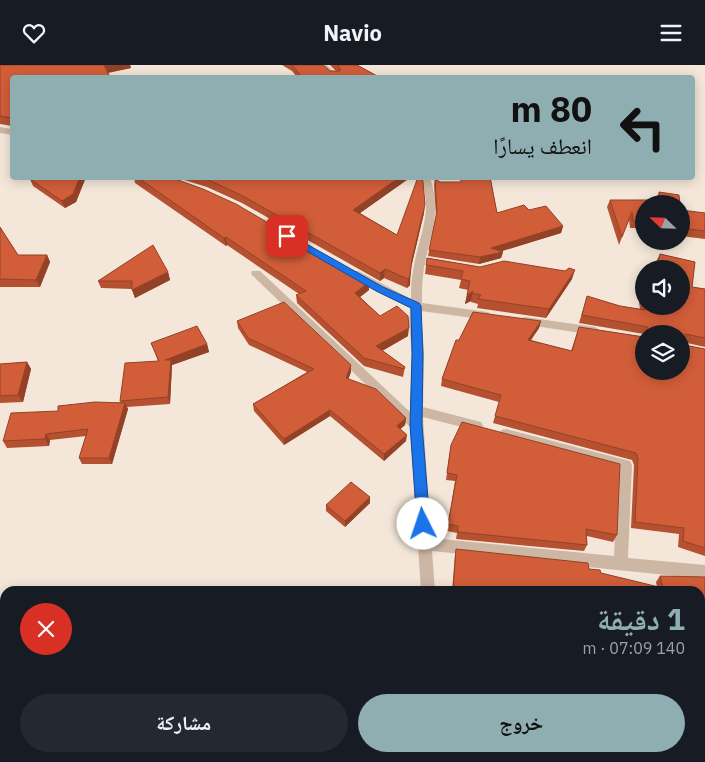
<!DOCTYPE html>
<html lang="ar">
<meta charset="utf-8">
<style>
:root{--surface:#171b24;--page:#242831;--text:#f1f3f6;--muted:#9ea1a6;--accent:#8faeb1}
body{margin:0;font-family:"IBM Plex Sans","Noto Naskh Arabic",sans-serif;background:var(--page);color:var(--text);direction:rtl;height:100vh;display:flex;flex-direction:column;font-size:19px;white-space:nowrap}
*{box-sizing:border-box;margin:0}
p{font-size:16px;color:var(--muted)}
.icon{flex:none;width:28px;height:28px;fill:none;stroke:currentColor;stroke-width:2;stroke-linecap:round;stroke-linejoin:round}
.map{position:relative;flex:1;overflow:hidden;direction:ltr}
.details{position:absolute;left:0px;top:521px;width:705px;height:176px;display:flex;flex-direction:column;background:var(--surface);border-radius:15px 15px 0 0;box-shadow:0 2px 12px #0003;direction:rtl}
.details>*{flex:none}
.banner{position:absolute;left:10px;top:10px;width:685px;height:105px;border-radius:5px;box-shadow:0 2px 12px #0003;direction:rtl;background:#8faeb1;color:#111;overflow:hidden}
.needle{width:32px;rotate:293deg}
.tools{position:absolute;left:635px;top:130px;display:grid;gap:10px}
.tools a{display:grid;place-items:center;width:55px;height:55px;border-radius:50%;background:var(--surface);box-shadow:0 2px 12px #0003;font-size:25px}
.pin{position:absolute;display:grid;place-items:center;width:42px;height:42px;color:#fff;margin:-21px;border-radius:10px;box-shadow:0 2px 8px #0006}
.me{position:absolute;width:55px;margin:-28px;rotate:356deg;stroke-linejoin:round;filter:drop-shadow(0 0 4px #0008)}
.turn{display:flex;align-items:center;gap:18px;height:105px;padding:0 20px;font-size:22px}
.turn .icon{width:65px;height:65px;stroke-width:2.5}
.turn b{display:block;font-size:35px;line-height:42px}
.round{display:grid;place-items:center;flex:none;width:52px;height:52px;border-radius:26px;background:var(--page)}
.overview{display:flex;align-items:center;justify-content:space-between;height:85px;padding:0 20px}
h1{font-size:30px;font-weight:700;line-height:38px;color:var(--accent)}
.button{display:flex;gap:10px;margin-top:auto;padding:10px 20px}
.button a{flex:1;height:58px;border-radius:30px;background:var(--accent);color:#111;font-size:20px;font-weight:700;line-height:58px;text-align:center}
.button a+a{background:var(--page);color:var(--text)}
header{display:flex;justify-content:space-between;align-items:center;height:65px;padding:0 20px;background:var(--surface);font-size:22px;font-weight:700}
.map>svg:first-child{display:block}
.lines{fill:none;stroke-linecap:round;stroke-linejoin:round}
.street{fill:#cdb7a4;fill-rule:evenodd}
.wall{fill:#b55131}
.shaded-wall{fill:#934228}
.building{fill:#d25e39;stroke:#934228}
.route{fill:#1a73e8;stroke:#114b97}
</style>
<header><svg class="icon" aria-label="menu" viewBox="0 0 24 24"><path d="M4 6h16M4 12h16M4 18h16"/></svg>Navio<svg class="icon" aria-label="heart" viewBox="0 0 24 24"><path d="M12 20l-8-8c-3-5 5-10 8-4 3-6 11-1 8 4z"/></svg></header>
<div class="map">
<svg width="705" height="697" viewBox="0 0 705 697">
<rect width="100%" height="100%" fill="#f4e7d9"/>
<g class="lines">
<path class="street" d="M318,0H327L339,12H331Z
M0,62L12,64V70L0,68Z
M421,112H430C442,147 430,170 424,203C422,214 422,227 422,238L488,247L494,251L488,255L421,246L424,289L423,342L477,356L481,357L483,361L481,365L477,366L423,352L431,473L614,491L618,404L501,373L500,369L501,365L506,364L630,396L632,400L628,493L705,500V514L432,486L435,526H421L410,362L251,209L252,206H260L410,347L412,289L409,258L410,243L349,209L350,206H358L411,234C411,224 411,215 413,206C418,171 434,150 421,112Z
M525,252L595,262L601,266L595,270L521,259L519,256L521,253Z
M700,686H705V697H660L662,692H700Z
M428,692H446V697H428Z
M463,692H600L602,697H465Z"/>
</g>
<path class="wall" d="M0,0H130L131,3L108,8L12,12V61L0,59Z
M282,0H323L330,6H336L330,0H357L379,12H297L292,6Z
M29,112H86L76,137L65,143L33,121Z
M134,112H170L369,217V225L360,232L380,251L408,271L382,286L405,302L403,312L364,301L297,238L296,230L299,229L227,180L226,181L135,118Z
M174,112H411L360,148L397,170L424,148L411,202L410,220L407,223L384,213L380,216L242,138L207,122Z
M435,114L440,117H460L491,115L497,148L529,145L563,161L561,168L502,186L503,187L501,193L479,199L428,191L436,151L434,121Z
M659,127L680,139H644V163H630L629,154L619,180L607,142L610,135H656Z
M681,145L705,148V174L681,171Z
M0,162L18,190H47L50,197L40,222H0Z
M660,189L695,197L692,222L705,224V282L683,277L684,280L705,284V491L678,482L679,469L631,463L634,400L632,395L493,358L499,337L441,321L442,314L456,275H459L473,247L541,256L539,263L531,275L571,286L579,262L644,272V306H681V269H644L579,258L587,231L620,241L640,244L639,237L642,229L644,230V241H681V204H655L656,197Z
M427,193L480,202L572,214L546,253L477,243L478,239L471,237V236L465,239L468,225L459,223L461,215L425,209Z
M168,207L170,215L135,233L132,224L101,223L98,216Z
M237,256L351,307L348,314L406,353L405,360L400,364L406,376L384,396L330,351L284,380L254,346L253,339L307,307L249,280L238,263Z
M151,278L207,279L209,287L172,300L170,339L127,342L128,344L112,399H82L79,393L86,371L50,375L49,381L7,383L3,376L58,346L121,337L120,336L158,296Z
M27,297L31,304L23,337L0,338V299Z
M451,380L617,470L613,477L587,471V480L584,486L456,474L457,468L447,466L455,416L446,415Z
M370,432V438L345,462L326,446V440Z
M456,484L589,504L601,508L657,522L656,517L660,511L705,512V558H700V526H452L455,490Z
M700,617L705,619V671L700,669Z"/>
<path class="shaded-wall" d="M104,0H130L131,3L106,8Z
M80,112H86L76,137L65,143L62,136Z
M400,112H411L353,153V145Z
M425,139L424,148L411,203L412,194Z
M563,161L561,168L492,189L503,187L501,193L479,199L480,192L491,183Z
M226,172L227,180L226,181L224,173Z
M47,190L50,197L40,222L36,215Z
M385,204L384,213L380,216V208Z
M575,205L572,214L546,253L549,244Z
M168,207L170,215L135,233L132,225Z
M410,211V220L407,223L408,214Z
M369,217V225L355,236V228Z
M473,226L471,236L465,239L467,230Z
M541,256L539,263L526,282L528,275Z
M409,263L408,271L375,290L376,281Z
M207,279L209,287L172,300L170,339L168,332L165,295Z
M27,297L31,304L23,337L18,330Z
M351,300V307L346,321V313Z
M125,338L128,344L112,399L109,393Z
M330,345V351L284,380V374Z
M406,353L405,360L396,368L397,361Z
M46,369L50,375L49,381L45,374Z
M407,370L406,376L384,396V389Z
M370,432V438L345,462V456Z"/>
<path class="building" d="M0,0H104L110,12H12V53L0,51Z
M292,0H323L330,6H340V3L337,0H357L379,12H302Z
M29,112H80L73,129L62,136L30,114Z
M137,112H170L203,124L236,139L369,217L355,228L380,251L397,241L408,251L409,263L376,281L405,302L404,304L364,293L296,230L306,226L226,172L224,173Z
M202,112H400L353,145L397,170L418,112H422L423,117L425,139L412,194L410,211L408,214L385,204L380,208L241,130Z
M463,112H490L497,148L524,140L529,145L546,141L563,161L491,183L503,187L480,192L429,185L437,146L435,114L440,117H460Z
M659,127L679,130L680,139H644V156H633L632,147L622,172L610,135H660Z
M681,145L705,148V166L681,163Z
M0,162L18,190H47L36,215L0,214Z
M153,180L168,207L132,225V216H98Z
M660,189L695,197L692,222L705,224V273L685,269L683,271L684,280L705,284V483L683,476L684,463L635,457L638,393L636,388L495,351L501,330L442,314L456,275H459L473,247L541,256L528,275L572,286L579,262L644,272V306H681V269H648V262L582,250L587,231L620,241L645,245L644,241H681V204H657Z
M427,193L480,202L504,196L565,206L569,203L575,205L549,244L478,234L481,230L472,228L473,226L467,230L470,216L461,214L463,206L426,200Z
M284,237L351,300L346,313L376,324L406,353L397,361L407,370L384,389L330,345L284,374L253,339L314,304L248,273L237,256Z
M197,261L207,279L165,295H171L168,332L120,336L125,298L159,296L151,278Z
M27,297L18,330L0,331V299Z
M95,337L125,338L109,393H79L88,364L46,369L45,374L3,376L11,348L58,346V341Z
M462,357L620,399L617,470L586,464L587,480L458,467V461L448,459L457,410L447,408L451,380Z
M351,417L370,432L345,456L326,440Z
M456,484L588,498L589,504L600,505L601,508L663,523L660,511L705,512V553H700V526H568L546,523V526H453Z
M700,617L705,619V665L700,663Z
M685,694L702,697H685Z"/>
<path class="route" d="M287,168L383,222L419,238L421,241L423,289L422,360L430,459L428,463L423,465L419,463L417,459L410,360L412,289L411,243L376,226L284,173V169Z"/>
</svg>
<div class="tools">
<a><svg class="needle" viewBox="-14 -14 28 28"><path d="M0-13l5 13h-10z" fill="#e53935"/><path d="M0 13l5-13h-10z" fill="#9ea1a6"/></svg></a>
<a><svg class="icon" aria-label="sound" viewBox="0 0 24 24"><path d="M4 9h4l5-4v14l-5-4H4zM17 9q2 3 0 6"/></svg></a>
<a><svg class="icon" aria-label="layers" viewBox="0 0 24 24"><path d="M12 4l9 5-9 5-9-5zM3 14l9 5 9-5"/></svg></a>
</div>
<div class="pin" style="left:287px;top:171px;background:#d93025"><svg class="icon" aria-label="arrive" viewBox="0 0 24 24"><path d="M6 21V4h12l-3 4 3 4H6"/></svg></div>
<svg class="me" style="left:423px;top:459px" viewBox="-20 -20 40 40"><circle r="19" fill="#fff"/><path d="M0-13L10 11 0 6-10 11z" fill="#1a73e8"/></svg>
<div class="banner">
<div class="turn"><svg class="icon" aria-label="left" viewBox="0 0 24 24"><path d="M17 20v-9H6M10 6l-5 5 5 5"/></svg><div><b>80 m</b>انعطف يسارًا</div></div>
</div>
<section class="details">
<div class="overview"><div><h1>1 دقيقة</h1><p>140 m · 07:09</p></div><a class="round" style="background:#d93025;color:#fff"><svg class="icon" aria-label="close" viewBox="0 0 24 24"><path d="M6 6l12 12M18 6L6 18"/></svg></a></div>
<div class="button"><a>خروج</a><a>مشاركة</a></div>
</section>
</div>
